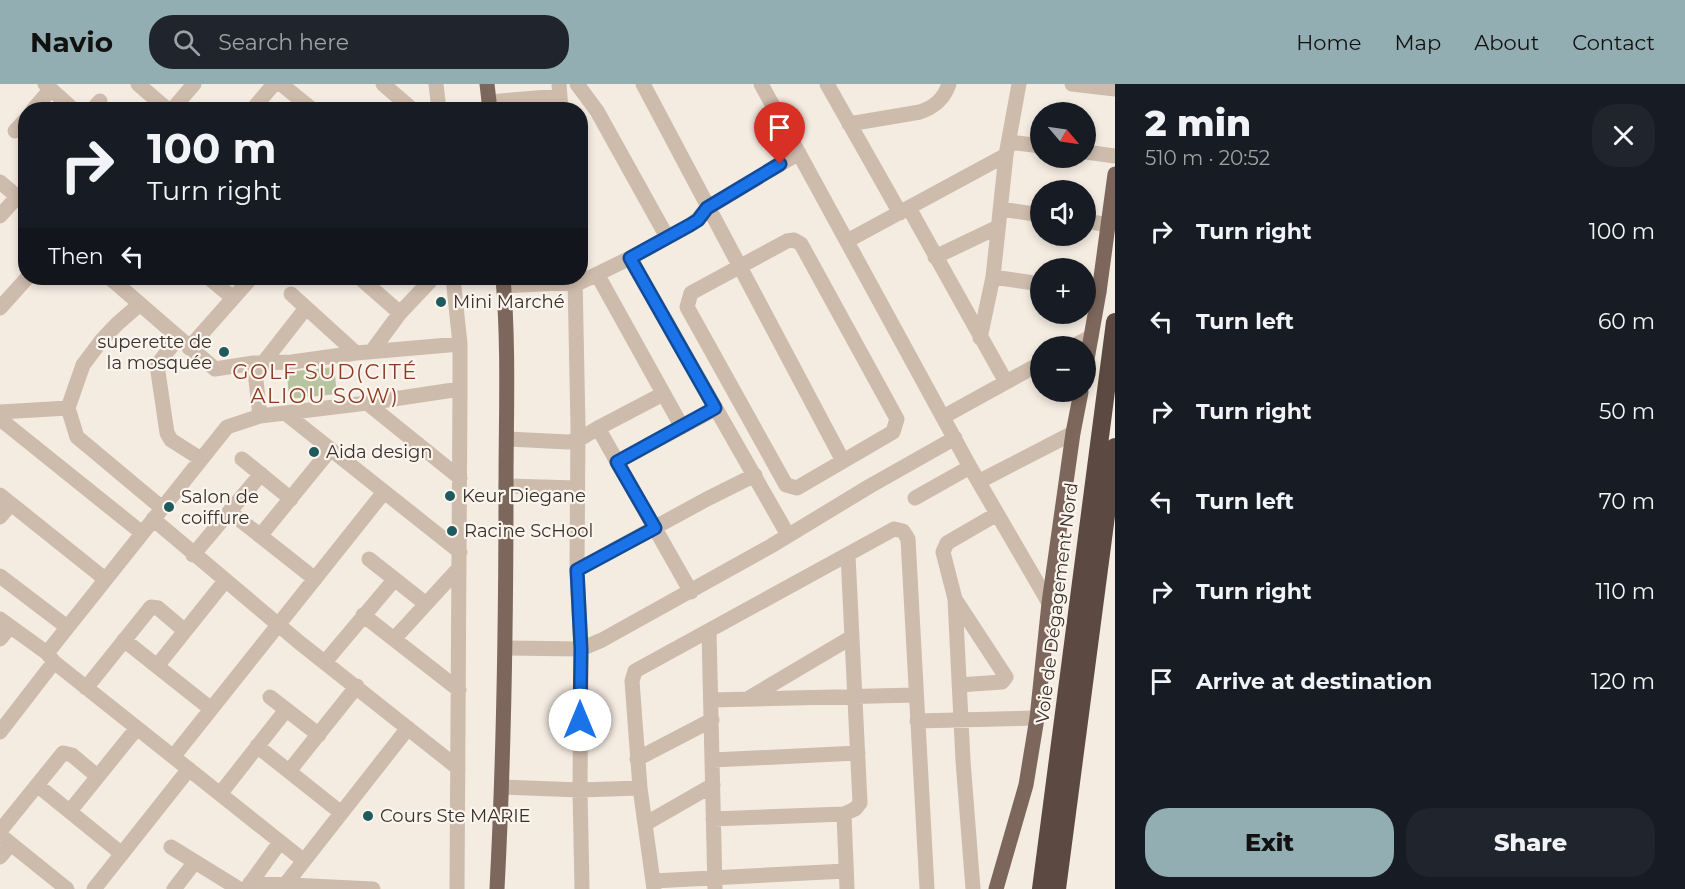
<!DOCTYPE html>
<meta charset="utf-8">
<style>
:root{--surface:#171b24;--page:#20242c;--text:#f1f3f6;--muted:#9ea1a6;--accent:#92aeb2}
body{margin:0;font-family:Montserrat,sans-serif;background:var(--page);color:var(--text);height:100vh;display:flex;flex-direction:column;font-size:22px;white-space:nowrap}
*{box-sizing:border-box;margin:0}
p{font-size:20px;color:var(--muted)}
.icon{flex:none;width:33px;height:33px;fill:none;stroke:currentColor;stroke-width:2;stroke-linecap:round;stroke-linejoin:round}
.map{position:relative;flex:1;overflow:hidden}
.panel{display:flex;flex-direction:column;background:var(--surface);width:570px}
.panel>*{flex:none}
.hud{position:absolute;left:18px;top:18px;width:570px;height:183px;border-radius:24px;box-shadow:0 3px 9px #0003;background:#171b24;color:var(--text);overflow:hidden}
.needle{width:39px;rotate:119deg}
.fabs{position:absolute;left:1030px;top:18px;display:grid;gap:12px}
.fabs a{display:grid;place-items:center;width:66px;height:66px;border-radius:50%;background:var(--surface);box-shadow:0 3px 9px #0003;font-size:30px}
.pin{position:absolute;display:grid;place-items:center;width:51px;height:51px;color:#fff;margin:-62px -26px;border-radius:50% 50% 50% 0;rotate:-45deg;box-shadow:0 0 6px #0007}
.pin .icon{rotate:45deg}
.me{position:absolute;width:66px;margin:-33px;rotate:0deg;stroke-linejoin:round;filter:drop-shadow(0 0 4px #0008)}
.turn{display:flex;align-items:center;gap:21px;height:126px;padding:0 30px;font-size:27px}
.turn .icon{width:78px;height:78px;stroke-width:2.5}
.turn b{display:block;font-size:42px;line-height:51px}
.then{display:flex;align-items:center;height:57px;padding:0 30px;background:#0003;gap:12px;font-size:22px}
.round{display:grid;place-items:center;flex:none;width:63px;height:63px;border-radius:24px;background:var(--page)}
.summary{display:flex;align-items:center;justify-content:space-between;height:102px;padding:0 30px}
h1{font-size:36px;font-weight:800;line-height:45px}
.cta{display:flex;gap:12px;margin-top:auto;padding:12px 30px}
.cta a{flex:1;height:69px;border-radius:24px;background:var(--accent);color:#111;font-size:24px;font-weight:800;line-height:69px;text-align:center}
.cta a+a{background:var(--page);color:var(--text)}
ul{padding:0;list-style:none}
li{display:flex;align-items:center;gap:18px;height:90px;padding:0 30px}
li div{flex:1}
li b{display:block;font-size:22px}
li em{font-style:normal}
header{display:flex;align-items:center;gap:36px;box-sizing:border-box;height:84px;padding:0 30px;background:var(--accent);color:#111}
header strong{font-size:28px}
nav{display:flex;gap:33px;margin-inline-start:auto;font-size:21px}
.search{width:420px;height:54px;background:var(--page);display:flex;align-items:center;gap:15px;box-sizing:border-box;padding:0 21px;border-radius:24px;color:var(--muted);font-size:22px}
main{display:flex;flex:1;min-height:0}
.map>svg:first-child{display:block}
.green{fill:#b8c4a0}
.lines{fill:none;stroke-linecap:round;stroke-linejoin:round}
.minor{stroke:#cdbbac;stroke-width:15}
.major{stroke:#7d675c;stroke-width:15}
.highway{stroke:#5c4a42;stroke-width:18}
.route-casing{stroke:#114b97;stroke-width:15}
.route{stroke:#1a73e8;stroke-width:10}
.poi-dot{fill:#1f5a5e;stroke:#fbf5ee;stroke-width:2}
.labels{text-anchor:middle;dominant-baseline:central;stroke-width:4.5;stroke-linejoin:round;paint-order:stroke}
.poi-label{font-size:18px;fill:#3b302b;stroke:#fbf5ee;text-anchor:start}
.street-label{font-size:18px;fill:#3b302b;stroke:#fbf5ee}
.quarter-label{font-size:21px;letter-spacing:1.5px;fill:#8c3b22;stroke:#fbf5ee}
</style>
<header>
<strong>Navio</strong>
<div class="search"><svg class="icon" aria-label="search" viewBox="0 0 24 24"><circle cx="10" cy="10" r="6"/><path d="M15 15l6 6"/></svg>Search here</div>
<nav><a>Home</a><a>Map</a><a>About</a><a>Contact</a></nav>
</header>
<main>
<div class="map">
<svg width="1115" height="805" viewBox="0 0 1115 805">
<rect width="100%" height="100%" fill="#f4ebe1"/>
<path class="green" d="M334,283L337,310L289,315L287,288Z"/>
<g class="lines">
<path class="minor" d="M45,0L74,26
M138,0L168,26
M281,0L313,26
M383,0L413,26
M436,0L439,26
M559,0L561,26
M577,0L597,27L667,153
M643,0L843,377
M761,0L970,383L1049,519
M827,0L900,129
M1072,0L1115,5
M489,18L560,12
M33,26L51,5
M92,26L100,17
M172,26L194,0
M252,26L274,0
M849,40L920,28C935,23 944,15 949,0
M15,47L26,35
M1009,58L1041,62
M1086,68L1115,72
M0,98L26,120
M909,124L1006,298
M1001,125L1041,131
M0,132L17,113
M1086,137L1108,141
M794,156L801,160L897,335L893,348L797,404L786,401L687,223L691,209L787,157Z
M847,157L1006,71
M935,173L998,143
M630,174L788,451
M597,190L682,343
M993,193L1041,200
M110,194L215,285L254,279L292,278L356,269L460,260
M209,194L233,214
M360,194L400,229
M453,194L460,260V305L457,805
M575,194L578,342L577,486L581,565L580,706L582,805
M504,202L581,198L630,174L690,141L697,136L707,124L799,69
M1086,206L1099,208
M291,210L356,269
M140,220L117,240L101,257L83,281L68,324L77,353L162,424
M0,224L27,194
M178,254L157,281L167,349L171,356L201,375
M980,254L993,193L1006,71L1019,0
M1073,262L1091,253
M189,264L251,194
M372,267L400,229L433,194
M254,279L260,332
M263,279L306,224
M367,319L460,394
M0,328L68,324
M285,329L460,468
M943,333L1041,279
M0,335L142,449
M598,344L663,310
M507,355L568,358L578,356L598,344L691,508
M242,375L291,415
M617,378L715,325
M980,397L1073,349
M506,402L577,404
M0,411L105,495
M915,414L970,383
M230,428L315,495
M0,433L11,420
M153,435L300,559L458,684
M260,452L330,366
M193,471L261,390
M369,475L426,520
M577,486L705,416L755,391
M0,492L67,543
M955,515L1006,593L1002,598L959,601
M363,531L459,606
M0,535L47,569L54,578L303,776
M709,547L715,805
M0,555L10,543
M394,555L459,484
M124,556L211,625
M506,564L581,565L602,556L771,462L870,402L955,354
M47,569L227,343L260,332L367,319L460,305
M325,578L394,496
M157,582L225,497
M86,604L151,523L158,524L185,547
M270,613L319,651
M749,614L852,553
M711,616L915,611
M917,637L1037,634
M0,648L54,578
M257,662L340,728
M173,673L384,408
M637,675L712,636
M713,676L858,669
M290,686L357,602
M37,701L122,770
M502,703L580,706L640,704
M220,710L286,626
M70,727L137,644
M844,730L847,805
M713,735L844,730L855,725L860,719L848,471
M645,740L713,701
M0,747L63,669L72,671L97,692
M0,751L67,805
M171,763L239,805
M0,773L11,760
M653,797L846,787
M250,799L373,805
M285,801L408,644
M247,804L280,758
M94,805L189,685
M174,805L195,778
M654,805L640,704L632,597L635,587L894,445L903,447L908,455L927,805
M973,805L963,677L955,515L943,468L947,459L997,430"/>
<path class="major" d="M487,0L490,26
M1086,281L1099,208L1115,90
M497,805C504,671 506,538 506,403C506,333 509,263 503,194
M996,805L1026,701L1037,634L1049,519L1073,349L1081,308"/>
<path class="highway" d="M1041,805L1115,238
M1057,805L1115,363"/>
</g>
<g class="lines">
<g class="route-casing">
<path id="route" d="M580,636L581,565L577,486L655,444L617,378L715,324L630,174L690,141L698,136L707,124L780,80"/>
</g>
<use href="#route" class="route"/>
</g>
<g class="poi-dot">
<circle cx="441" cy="218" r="6"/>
<circle cx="224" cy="268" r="6"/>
<circle cx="314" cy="368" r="6"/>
<circle cx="450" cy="412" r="6"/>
<circle cx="169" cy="423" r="6"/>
<circle cx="452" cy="447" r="6"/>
<circle cx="368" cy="732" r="6"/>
</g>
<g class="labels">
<g class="poi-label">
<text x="453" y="218">Mini Marché</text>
<text x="212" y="258" text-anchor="end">superette de<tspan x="212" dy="21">la mosquée</tspan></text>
<text x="326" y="368">Aida design</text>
<text x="462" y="412">Keur Diegane</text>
<text x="181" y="413">Salon de<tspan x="181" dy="21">coiffure</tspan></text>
<text x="464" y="447">Racine ScHool</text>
<text x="380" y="732">Cours Ste MARIE</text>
</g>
<g class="street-label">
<text transform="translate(1057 519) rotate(-83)">Voie de Dégagement Nord</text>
</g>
<g class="quarter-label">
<text x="325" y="287">GOLF SUD(CITÉ<tspan x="325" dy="24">ALIOU SOW)</tspan></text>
</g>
</g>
</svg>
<div class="fabs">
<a><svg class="needle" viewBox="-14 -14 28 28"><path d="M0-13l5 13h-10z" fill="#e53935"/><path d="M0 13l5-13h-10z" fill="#9ea1a6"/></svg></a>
<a><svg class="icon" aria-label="sound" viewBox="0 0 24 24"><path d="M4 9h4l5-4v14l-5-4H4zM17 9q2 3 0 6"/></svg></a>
<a>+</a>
<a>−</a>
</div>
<div class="pin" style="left:780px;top:80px;background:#d93025"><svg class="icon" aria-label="arrive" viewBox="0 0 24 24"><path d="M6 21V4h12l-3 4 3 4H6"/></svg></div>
<svg class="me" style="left:580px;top:636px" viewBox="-20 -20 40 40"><circle r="19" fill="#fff"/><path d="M0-13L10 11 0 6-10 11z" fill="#1a73e8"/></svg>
<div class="hud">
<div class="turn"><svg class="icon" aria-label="right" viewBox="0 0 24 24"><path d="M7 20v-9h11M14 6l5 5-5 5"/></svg><div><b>100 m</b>Turn right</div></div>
<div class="then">Then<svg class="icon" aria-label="left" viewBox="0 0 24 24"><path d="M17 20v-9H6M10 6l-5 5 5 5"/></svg></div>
</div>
</div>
<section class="panel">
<div class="summary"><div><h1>2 min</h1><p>510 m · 20:52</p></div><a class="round"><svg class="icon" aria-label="close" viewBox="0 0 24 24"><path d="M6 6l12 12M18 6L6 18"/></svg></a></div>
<ul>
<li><svg class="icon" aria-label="right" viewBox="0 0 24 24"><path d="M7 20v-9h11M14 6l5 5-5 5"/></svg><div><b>Turn right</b></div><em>100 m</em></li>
<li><svg class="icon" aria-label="left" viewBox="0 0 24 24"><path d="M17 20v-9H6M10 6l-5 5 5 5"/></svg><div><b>Turn left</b></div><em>60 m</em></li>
<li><svg class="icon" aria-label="right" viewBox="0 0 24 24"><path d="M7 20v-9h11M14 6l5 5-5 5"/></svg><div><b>Turn right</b></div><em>50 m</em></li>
<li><svg class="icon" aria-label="left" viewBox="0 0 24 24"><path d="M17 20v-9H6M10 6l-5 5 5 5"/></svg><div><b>Turn left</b></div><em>70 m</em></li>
<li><svg class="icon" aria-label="right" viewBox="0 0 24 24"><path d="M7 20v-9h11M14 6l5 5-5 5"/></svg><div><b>Turn right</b></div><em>110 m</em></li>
<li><svg class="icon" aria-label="arrive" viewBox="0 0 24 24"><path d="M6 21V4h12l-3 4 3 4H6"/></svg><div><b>Arrive at destination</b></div><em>120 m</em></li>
</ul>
<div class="cta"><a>Exit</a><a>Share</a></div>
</section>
</main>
